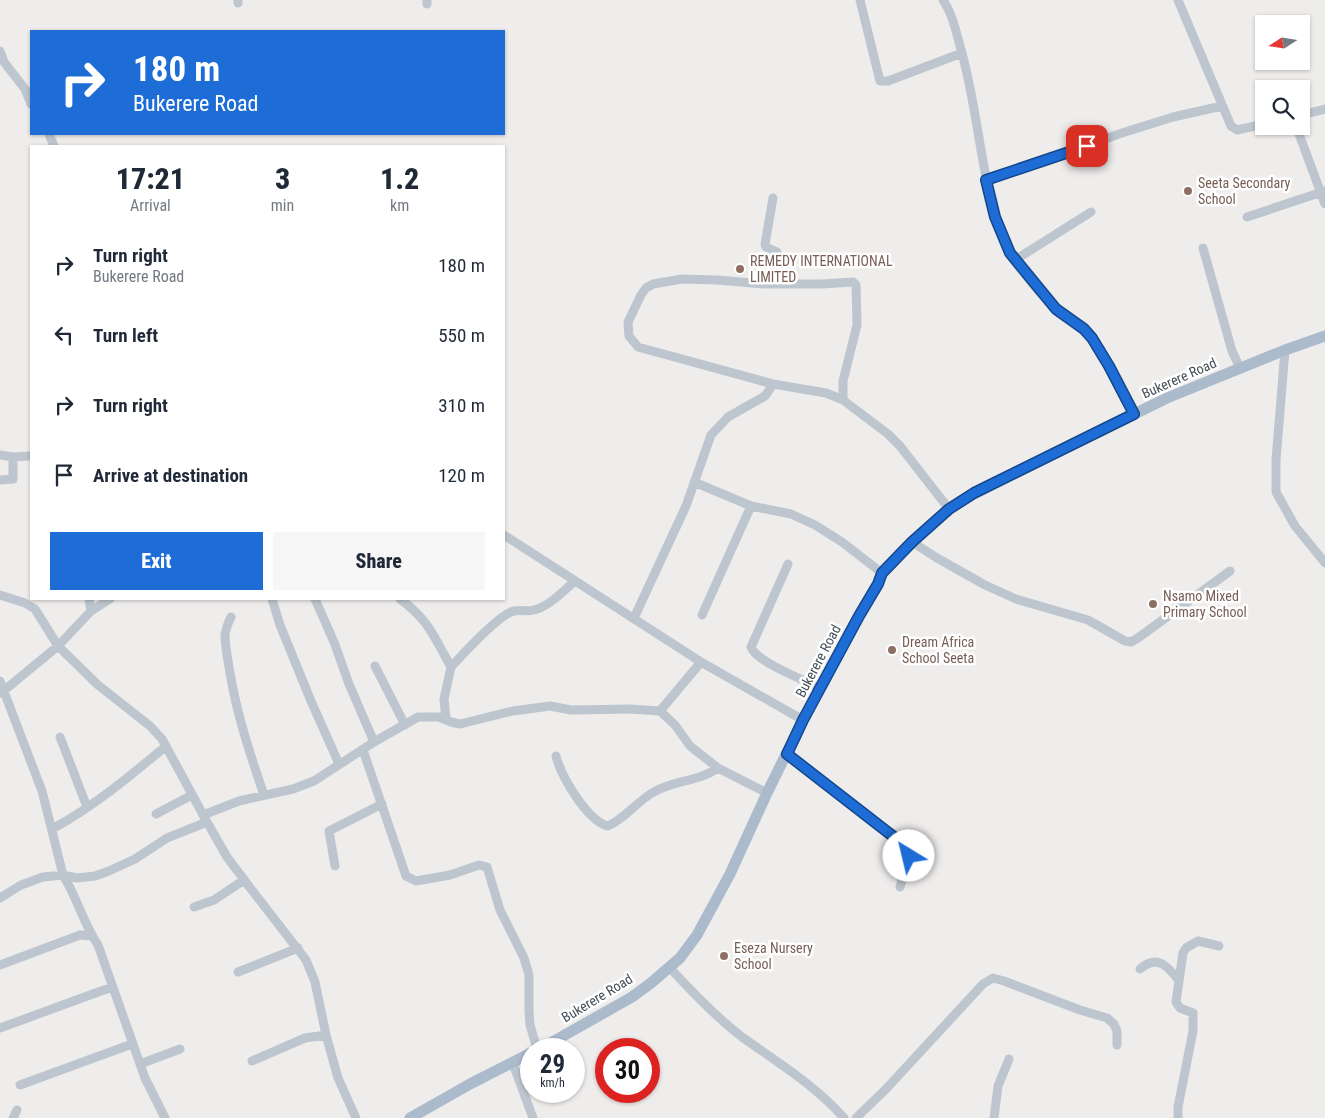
<!DOCTYPE html>
<style>
:root{--surface:#fff;--page:#f6f6f7;--text:#1f2937;--muted:#747a83;--accent:#1e6dd7}
body{margin:0;font-family:"Roboto Condensed",sans-serif;background:var(--page);color:var(--text);height:100vh;display:flex;flex-direction:column;font-size:19px;white-space:nowrap}
*{box-sizing:border-box;margin:0}
p{font-size:16px;color:var(--muted)}
.icon{flex:none;width:28px;height:28px;fill:none;stroke:currentColor;stroke-width:2;stroke-linecap:round;stroke-linejoin:round}
.map{position:relative;flex:1;overflow:hidden}
.details{position:absolute;left:30px;top:145px;width:475px;height:455px;display:flex;flex-direction:column;background:var(--surface);border-radius:0px;box-shadow:0 1px 4px #0004}
.details>*{flex:none}
.guide{position:absolute;left:30px;top:30px;width:475px;height:105px;border-radius:0px;box-shadow:0 1px 4px #0004;background:#1e6dd7;color:#fff;overflow:hidden}
.needle{width:32px;rotate:258deg}
.buttons{position:absolute;left:1255px;top:15px;display:grid;gap:10px}
.buttons a{display:grid;place-items:center;width:55px;height:55px;border-radius:0px;background:var(--surface);box-shadow:0 1px 4px #0004;font-size:25px}
.speed{position:absolute;left:520px;top:1038px;display:flex;gap:10px;font-size:25px;font-weight:700;text-align:center}
.speed>*{display:grid;place-content:center;width:65px;height:65px;border-radius:50%;background:var(--surface);box-shadow:0 1px 4px #0004;line-height:1}
.speed small{font-size:12px;font-weight:400}
.speed .limit{border:8px solid #d22;background:#fff;color:#111}
.pin{position:absolute;display:grid;place-items:center;width:42px;height:42px;color:#fff;margin:-21px;border-radius:10px;box-shadow:0 2px 8px #0006}
.me{position:absolute;width:55px;margin:-28px;rotate:324deg;stroke-linejoin:round;filter:drop-shadow(0 0 4px #0008)}
.turn{display:flex;align-items:center;gap:18px;height:105px;padding:0 20px;font-size:22px}
.turn .icon{width:65px;height:65px;stroke-width:2.5}
.turn b{display:block;font-size:35px;line-height:42px}
.eta{display:flex;justify-content:space-evenly;align-items:center;height:85px;text-align:center}
.eta b{font-size:30px;font-weight:800;line-height:35px}
.primary-button{display:flex;gap:10px;margin-top:auto;padding:10px 20px}
.primary-button a{flex:1;height:58px;border-radius:0px;background:var(--accent);color:#fff;font-size:20px;font-weight:800;line-height:58px;text-align:center}
.primary-button a+a{background:var(--page);color:var(--text)}
ul{padding:0;list-style:none}
li{display:flex;align-items:center;gap:15px;height:70px;padding:0 20px}
li div{flex:1}
li b{display:block;font-size:19px}
li em{font-style:normal}
.map>svg:first-child{display:block}
.lines{fill:none;stroke-linecap:round;stroke-linejoin:round}
.minor{stroke:#bdc6ce;stroke-width:9}
.major{stroke:#acbbcb;stroke-width:11}
.route-casing{stroke:#14478c;stroke-width:12}
.route{stroke:#1e6dd7;stroke-width:9}
.education-dot{fill:#8d6e63;stroke:#fff;stroke-width:2}
.labels{text-anchor:middle;dominant-baseline:central;stroke-width:5;stroke-linejoin:round;paint-order:stroke}
.education-label{font-size:14px;fill:#785e54;stroke:#fff;text-anchor:start}
.street-label{font-size:14px;fill:#454f59;stroke:#fff}
</style>
<div class="map">
<svg width="1325" height="1118" viewBox="0 0 1325 1118">
<rect width="100%" height="100%" fill="#efecec"/>
<g class="lines">
<path class="minor" d="M860,0L880,81H888L962,53
M943,0C952,13 956,31 960,46C971,83 976,123 983,161C988,187 992,214 1003,238C1013,261 1043,300 1063,315C1073,323 1084,328 1092,338C1110,361 1121,389 1134,415
M1178,0L1231,126L1237,130L1264,124
M238,3V0
M427,4V0
M0,51L4,62L25,89L31,104
M1301,115L1325,109
M1296,126L1325,204
M49,134L54,146
M986,180L1122,133L1173,117L1222,106
M1247,217L1325,191
M1203,248L1232,351L1240,368
M1015,260L1091,212
M773,284L778,258L777,252L766,247L765,244L773,198
M1285,350L1276,460V492L1295,526L1325,563
M843,400V381L857,325L856,285L853,282L822,284H764L717,280L682,279L653,284L646,288L641,295L628,322L629,336L638,347L773,384L826,393L843,400L888,434L900,446L949,509
M0,455L13,457
M0,480L13,479V457L29,456
M694,482L751,506L791,514L815,525L842,542L882,573
M504,535L701,662L803,720
M912,542L937,558L985,585L1016,599L1088,620L1125,641L1131,642L1138,638L1230,571
M788,564L751,647C756,662 806,681 821,688
M0,595L25,603L35,609L58,646L98,685L150,726L162,739L207,822L227,857L248,885L306,960L315,982L326,1035L338,1078L356,1118
M89,599L91,611
M272,599L280,625L311,701L339,764
M315,599L334,642L349,684L374,742
M400,599C429,620 434,637 451,667L444,699L446,719
M702,615L751,506
M231,617C228,623 226,628 225,635C225,647 228,660 230,673C237,715 250,754 264,795
M634,618L686,506L711,435L728,417L765,396L773,384
M375,666L405,725
M451,667C462,655 496,618 511,612C518,609 526,612 534,610C550,606 563,591 575,581
M0,681L42,791L63,875C77,897 83,923 98,945L145,1078L165,1118
M1,693L58,646L91,611L110,599
M660,711L701,662
M60,737L87,807
M363,750L406,876L416,881L450,875L479,865L487,867L500,910L524,958L529,975V1010L530,1025L537,1049
M787,754L907,848L909,851V856L900,887
M556,756C561,776 587,821 608,826C624,819 637,802 652,793C673,780 698,782 718,768
M156,814L192,795
M203,815L239,801L293,789L314,781L374,742L418,717H439L451,722L460,724L513,711L550,706L571,710L630,709L660,711L675,725L690,746L718,768L767,793
M52,829C93,807 130,776 166,746
M335,866L329,831L382,804
M0,898L21,885L43,877L63,875L77,878L95,876L109,871L135,859L167,838L207,822
M194,907L214,900L244,880
M0,965L80,935L92,936
M670,968C692,992 716,1017 742,1037C777,1062 815,1085 844,1118
M1140,969C1157,954 1168,966 1179,981
M238,972L298,948
M0,1028L112,987
M252,1061L305,1038L326,1035
M140,1064L180,1049
M513,1064L533,1118
M20,1085L132,1044
M13,1118L17,1110
M856,1118L886,1089L983,984L993,978L1004,981L1080,1010L1107,1018L1114,1024L1117,1031V1045
M994,1118L998,1086L1009,1059
M1178,1118V1107L1193,1031V1013L1180,1008L1176,1002L1183,953L1186,948L1198,941L1219,946"/>
<path class="major" d="M540,1049L632,997L651,983L680,958L697,935L730,874L767,793L803,720L859,616L878,583L882,573L912,542L949,509L974,493L1167,398L1285,350L1325,336
M410,1118L470,1084L531,1053"/>
</g>
<g class="lines">
<g class="route-casing">
<path id="route" d="M909,856V851L903,844L787,754L803,720L859,616L878,584L882,573L912,542L949,509L974,493L1134,414L1109,366L1092,338L1084,329L1056,309L1010,253L995,217L986,180L1087,146"/>
</g>
<use href="#route" class="route"/>
</g>
<g class="education-dot">
<circle cx="1188" cy="191" r="5"/>
<circle cx="740" cy="269" r="5"/>
<circle cx="1153" cy="604" r="5"/>
<circle cx="892" cy="650" r="5"/>
<circle cx="724" cy="956" r="5"/>
</g>
<g class="labels">
<g class="education-label">
<text x="1198" y="183">Seeta Secondary<tspan x="1198" dy="16">School</tspan></text>
<text x="750" y="261">REMEDY INTERNATIONAL<tspan x="750" dy="16">LIMITED</tspan></text>
<text x="1163" y="596">Nsamo Mixed<tspan x="1163" dy="16">Primary School</tspan></text>
<text x="902" y="642">Dream Africa<tspan x="902" dy="16">School Seeta</tspan></text>
<text x="734" y="948">Eseza Nursery<tspan x="734" dy="16">School</tspan></text>
</g>
<g class="street-label">
<text transform="translate(1179 378) rotate(-24)">Bukerere Road</text>
<text transform="translate(818 661) rotate(-62)">Bukerere Road</text>
<text transform="translate(597 998) rotate(-31)">Bukerere Road</text>
</g>
</g>
</svg>
<div class="buttons">
<a><svg class="needle" viewBox="-14 -14 28 28"><path d="M0-13l5 13h-10z" fill="#e53935"/><path d="M0 13l5-13h-10z" fill="#747a83"/></svg></a>
<a><svg class="icon" aria-label="search" viewBox="0 0 24 24"><circle cx="10" cy="10" r="6"/><path d="M15 15l6 6"/></svg></a>
</div>
<div class="speed"><div>29<small>km/h</small></div><div class="limit">30</div></div>
<div class="pin" style="left:1087px;top:146px;background:#d93025"><svg class="icon" aria-label="arrive" viewBox="0 0 24 24"><path d="M6 21V4h12l-3 4 3 4H6"/></svg></div>
<svg class="me" style="left:909px;top:856px" viewBox="-20 -20 40 40"><circle r="19" fill="#fff"/><path d="M0-13L10 11 0 6-10 11z" fill="#1e6dd7"/></svg>
<div class="guide">
<div class="turn"><svg class="icon" aria-label="right" viewBox="0 0 24 24"><path d="M7 20v-9h11M14 6l5 5-5 5"/></svg><div><b>180 m</b>Bukerere Road</div></div>
</div>
<section class="details">
<div class="eta">
<div><b>17:21</b><p>Arrival</p></div>
<div><b>3</b><p>min</p></div>
<div><b>1.2</b><p>km</p></div>
</div>
<ul>
<li><svg class="icon" aria-label="right" viewBox="0 0 24 24"><path d="M7 20v-9h11M14 6l5 5-5 5"/></svg><div><b>Turn right</b><p>Bukerere Road</p></div><em>180 m</em></li>
<li><svg class="icon" aria-label="left" viewBox="0 0 24 24"><path d="M17 20v-9H6M10 6l-5 5 5 5"/></svg><div><b>Turn left</b></div><em>550 m</em></li>
<li><svg class="icon" aria-label="right" viewBox="0 0 24 24"><path d="M7 20v-9h11M14 6l5 5-5 5"/></svg><div><b>Turn right</b></div><em>310 m</em></li>
<li><svg class="icon" aria-label="arrive" viewBox="0 0 24 24"><path d="M6 21V4h12l-3 4 3 4H6"/></svg><div><b>Arrive at destination</b></div><em>120 m</em></li>
</ul>
<div class="primary-button"><a>Exit</a><a>Share</a></div>
</section>
</div>
